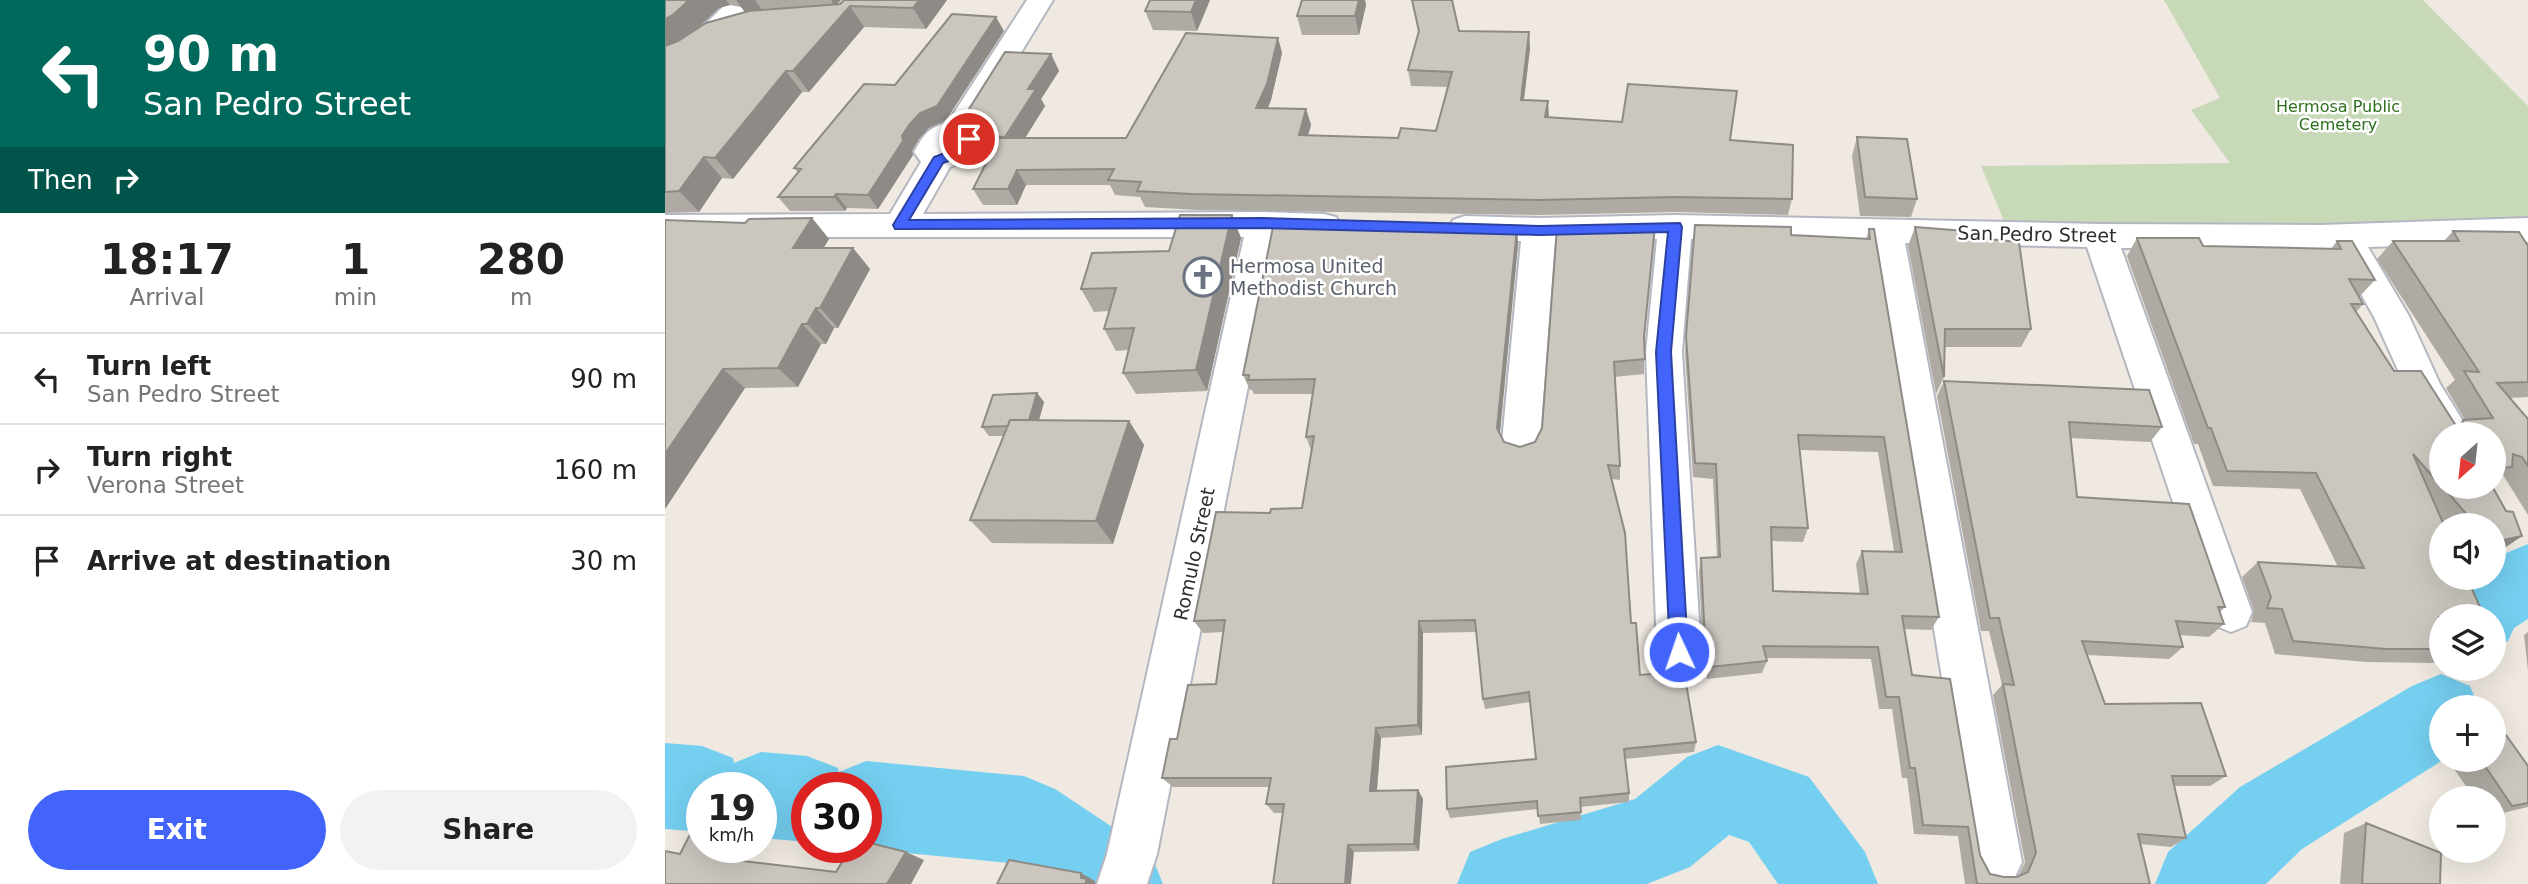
<!DOCTYPE html>
<meta charset="utf-8">
<style>
:root{--surface:#fff;--page:#f2f2f2;--text:#222;--muted:#767676;--line:#e0e0e0;--accent:#4264fb}
body{margin:0;font-family:"DejaVu Sans",sans-serif;background:var(--page);color:var(--text);height:100vh;display:flex;flex-direction:column;font-size:26px;white-space:nowrap}
*{box-sizing:border-box;margin:0}
p{font-size:23px;color:var(--muted)}
.icon{flex:none;width:38px;height:38px;fill:none;stroke:currentColor;stroke-width:2;stroke-linecap:round;stroke-linejoin:round}
.map{position:relative;flex:1;overflow:hidden}
.drawer{display:flex;flex-direction:column;background:var(--surface);width:665px}
.drawer>*{flex:none}
.banner{background:#00695c;color:#fff;overflow:hidden}
.needle{width:46px;rotate:207deg}
.buttons{position:absolute;left:1764px;top:422px;display:grid;gap:14px}
.buttons a{display:grid;place-items:center;width:77px;height:77px;border-radius:50%;background:var(--surface);box-shadow:0 7px 28px #0002;font-size:35px}
.speed{position:absolute;left:21px;top:772px;display:flex;gap:14px;font-size:35px;font-weight:700;text-align:center}
.speed>*{display:grid;place-content:center;width:91px;height:91px;border-radius:50%;background:var(--surface);box-shadow:0 7px 28px #0002;line-height:1}
.speed small{font-size:18px;font-weight:400}
.speed .limit{border:10px solid #d22;background:#fff;color:#111}
.pin{position:absolute;display:grid;place-items:center;width:60px;height:60px;color:#fff;margin:-30px;border:4px solid #fff;border-radius:50%;box-shadow:0 2px 7px #0007}
.me{position:absolute;width:77px;margin:-38px;rotate:357deg;stroke-linejoin:round;filter:drop-shadow(0 0 5px #0008)}
.turn{display:flex;align-items:center;gap:24px;height:147px;padding:0 28px;font-size:32px}
.turn .icon{width:91px;height:91px;stroke-width:2.5}
.turn b{display:block;font-size:49px;line-height:60px}
.then{display:flex;align-items:center;height:66px;padding:0 28px;background:#0003;gap:14px;font-size:26px}
.eta{display:flex;justify-content:space-evenly;align-items:center;height:119px;text-align:center}
.eta b{font-size:42px;font-weight:600;line-height:49px}
.cta{display:flex;gap:14px;margin-top:auto;padding:14px 28px}
.cta a{flex:1;height:80px;border-radius:42px;background:var(--accent);color:#fff;font-size:28px;font-weight:600;line-height:80px;text-align:center}
.cta a+a{background:var(--page);color:var(--text)}
ul{padding:0;list-style:none}
li{display:flex;align-items:center;gap:21px;height:91px;padding:0 28px;border-top:2px solid var(--line)}
li div{flex:1}
li b{display:block;font-size:26px}
li em{font-style:normal}
main{display:flex;flex:1;min-height:0}
.map>svg:first-child{display:block}
.cemetery{fill:#c8d9b8}
.lines{fill:none;stroke-linecap:round;stroke-linejoin:round}
.river{fill:#75cff0;fill-rule:evenodd}
.minor-casing{stroke:#b4b7c1;stroke-width:4}
.minor{fill:#fff;fill-rule:evenodd}
.wall{fill:#afaba4;fill-rule:evenodd}
.shaded-wall{fill:#8e8b86}
.building{fill:#cbc7bf;stroke:#8e8b86;stroke-width:2;fill-rule:evenodd}
.route{fill:#4264fb;stroke:#2b41a3;stroke-width:2}
.labels{text-anchor:middle;dominant-baseline:central;stroke-width:5;stroke-linejoin:round;paint-order:stroke}
.far-park-label{font-size:16px;fill:#2c6e1b;stroke:#fff}
.street-label{font-size:19px;fill:#2e2e2e;stroke:#fff}
.worship-label{font-size:19px;fill:#5b616d;stroke:#fff;text-anchor:start}
</style>
<main>
<section class="drawer">
<div class="banner">
<div class="turn"><svg class="icon" aria-label="left" viewBox="0 0 24 24"><path d="M17 20v-9H6M10 6l-5 5 5 5"/></svg><div><b>90 m</b>San Pedro Street</div></div>
<div class="then">Then<svg class="icon" aria-label="right" viewBox="0 0 24 24"><path d="M7 20v-9h11M14 6l5 5-5 5"/></svg></div>
</div>
<div class="eta">
<div><b>18:17</b><p>Arrival</p></div>
<div><b>1</b><p>min</p></div>
<div><b>280</b><p>m</p></div>
</div>
<ul>
<li><svg class="icon" aria-label="left" viewBox="0 0 24 24"><path d="M17 20v-9H6M10 6l-5 5 5 5"/></svg><div><b>Turn left</b><p>San Pedro Street</p></div><em>90 m</em></li>
<li><svg class="icon" aria-label="right" viewBox="0 0 24 24"><path d="M7 20v-9h11M14 6l5 5-5 5"/></svg><div><b>Turn right</b><p>Verona Street</p></div><em>160 m</em></li>
<li><svg class="icon" aria-label="arrive" viewBox="0 0 24 24"><path d="M6 21V4h12l-3 4 3 4H6"/></svg><div><b>Arrive at destination</b></div><em>30 m</em></li>
</ul>
<div class="cta"><a>Exit</a><a>Share</a></div>
</section>
<div class="map">
<svg width="1863" height="884" viewBox="0 0 1863 884">
<rect width="100%" height="100%" fill="#efe9e1"/>
<path class="cemetery" d="M1499,0H1758L1863,106V224L1342,228L1316,166L1565,163L1526,110L1555,98Z"/>
<g class="lines">
<path class="river" d="M1863,544V619L1849,628L1843,641L1829,647V616L1776,617L1794,578H1829V558Z
M1776,674L1805,686L1814,707H1776V760H1778L1637,849L1601,884H1490L1503,852L1575,787L1747,686Z
M0,743L37,746L68,758L69,763L96,752L142,756L173,768L174,772L201,761L359,776L390,789L485,852L498,884H375L344,863L201,849L197,847H201V788H142V842L96,838V788H37V832L0,829Z
M1053,745L1144,777L1200,852L1213,884H1113L1084,842L1064,835L1025,867L982,884H792L805,852L837,839L970,799L1022,757Z"/>
<g class="minor-casing">
<path id="minor" d="M65,0H93C72,32 38,61 0,71V52L34,30Z
M362,0H388L305,136L284,145L295,142L306,145L310,152L306,159L285,167L258,214L598,212L659,214L671,217L675,225L671,233L659,236L612,237L492,854L482,884H432L442,854L579,237H0V215L225,214L256,162L249,152C260,133 262,129 283,122Z
M1010,215L1435,224L1656,225L1863,218V242L1703,247L1744,316L1775,384L1806,434H1776V446L1747,401L1709,317L1670,248H1456L1587,612L1581,626L1566,632L1551,626L1545,612L1422,247L1240,243L1357,862L1349,879C1336,884 1328,884 1315,879L1307,862L1206,243L1026,239L1017,352L1036,652L1030,667L1014,673L998,667L992,652L981,352L992,239L890,241L875,442L870,453L856,458L842,453L837,442L856,241L800,240L788,236L784,228L788,220L800,216L874,218Z"/>
</g>
<use href="#minor" class="minor"/>
</g>
<path class="wall" d="M0,0H176L171,5L175,4L179,0H282L261,29L199,27L144,92H137L68,179L57,178L34,212L0,213ZM65,5L76,7L80,12L32,29L54,8Z
M545,0L532,31L488,30L480,11Z
M637,0H700L701,5L694,35H637L632,16Z
M747,0H787L794,31L865,48L859,100L884,117L1065,140L1127,199L1123,215L1010,212L874,215L532,210L480,207L475,197L450,195L445,185H361L352,205H318L308,189L327,153L312,152L307,143L301,141L290,124L297,120L386,54L394,71L376,99L380,106L360,138H461L613,38L617,53L606,100L603,108L641,109L646,125L643,135L733,138L771,131L782,87L746,86L743,70L753,32Z
M339,31L281,120L264,128L254,139L247,151L248,155L213,209L182,208L180,211H125L113,197L133,173L129,168L230,85Z
M1192,137L1252,199L1246,217L1195,216L1187,156Z
M567,215L576,238L542,391L471,394L458,373L464,350L451,351L439,329L444,311L429,312L416,289L504,251Z
M147,218L164,239L158,248H188L205,269L173,328H169L161,344H156L133,387L80,388L0,509L80,223Z
M990,226L979,341V374L949,377L955,466V480L947,479L966,623L975,675L1031,742L1029,752L960,759L964,793V802L915,807L916,820L875,824L873,809L785,818L782,809L871,759L865,702L820,709L818,699L811,632L758,633L757,735L716,738L712,791L753,790L758,799L754,851L689,852L617,813H609L601,804L604,787H508L497,778L512,739L551,684L558,632L538,633L529,621L605,513L637,508L646,450L641,437L648,394H589L587,390H585L578,375L852,228L853,244L835,433L839,442L855,447L870,442Z
M1250,227L1301,237L1366,329L1356,347H1280L1279,377L1271,394L1243,246Z
M1204,229L1274,617L1266,630L1239,629L1247,675L1315,855L1325,874L1339,877L1353,876L1360,862L1328,695L1337,685L1324,631H1316L1272,396L1279,381L1497,427L1485,442L1405,438L1412,497L1560,607L1555,612L1559,624L1544,637L1515,635L1518,647L1504,659L1422,655L1440,704L1561,776L1545,786H1509L1521,838L1506,847L1475,844L1485,884H1300L1293,836L1249,834L1242,778H1237L1227,709H1214L1206,659L1101,658L1102,661L1097,673L1042,679L1038,654L1034,572L1036,558L1052,557L1048,479L1028,477L1020,352L1028,242L1126,235L1201,239ZM1135,450L1213,452L1229,551H1197L1191,564L1195,594L1108,591L1106,541L1138,542L1143,528Z
M1788,231L1863,246V397L1845,398L1863,419V515L1838,475L1829,482V434H1776V486H1827L1857,536L1835,551L1829,525H1776V658L1768,663L1701,662L1610,654L1600,623L1586,622L1589,611L1577,577L1593,562L1673,567L1635,489L1548,486L1533,444H1529L1462,256L1472,238L1538,246L1666,249L1672,241L1710,280L1694,297L1698,304L1691,312L1729,371L1791,426L1798,420H1800L1781,388L1790,380L1712,259L1728,241H1779Z
M372,393L379,402L374,420L464,421L479,445L448,544L327,543L305,520L339,436H324L317,427Z
M1863,632V671L1859,635Z
M1783,760H1829L1863,766V807L1829,815V798H1809Z
M1701,823L1775,884H1675L1679,833Z"/>
<path class="shaded-wall" d="M24,0H61L65,5L54,8L24,36L0,49V19Z
M71,0H90L98,11L82,15Z
M166,0H176L170,6Z
M254,0H282L261,29L248,8Z
M531,0H545L532,31L526,12Z
M694,0H700L701,5L694,35L690,16Z
M185,6L199,27L144,92L128,71Z
M331,17L339,31L281,120L264,128L254,139L247,151L248,155L213,209L203,195L244,125Z
M864,32L865,48L857,115L856,100Z
M613,38L617,53L606,100L596,124L591,108Z
M386,54L394,71L376,99L380,106L350,154L340,137L363,89Z
M121,71L137,92L68,179L50,158Z
M883,101L884,116L881,133L880,117Z
M641,109L646,125L638,151L634,135Z
M39,157L57,178L34,212L14,191Z
M352,170L361,185L352,205L343,189Z
M171,194L182,208L180,211L169,197Z
M567,215L576,238L542,391L531,370Z
M147,218L164,239L146,269L128,248Z
M852,228L853,244L834,442L832,428Z
M188,248L205,269L173,328L155,308Z
M151,308L169,328L161,344L142,324Z
M137,324L156,344L133,387L113,368Z
M58,369L80,388L0,509V454Z
M372,393L379,402L370,434L363,426Z
M464,421L479,445L448,544L431,521Z
M1857,536L1835,551L1829,552V542Z
M754,621L758,633L757,735L753,725Z
M711,728L716,738L711,800L705,791Z
M753,790L758,799L754,851L749,844Z
M683,845L689,852L686,884H680Z
M56,847H84L75,866L51,858Z
M241,852L259,860L246,884H222Z
M416,873L430,881V883L431,884H420L416,878Z"/>
<path class="building" d="M0,0H24L8,15L0,19Z
M179,0H254L248,8L185,6L128,71H121L50,158L39,157L14,191L0,192V46L13,41L41,23L84,11L175,4Z
M485,0H531L526,12L480,11Z
M637,0H694L690,16H632Z
M747,0H787L794,31L864,32L856,100L883,101L880,117L957,122L963,84L1072,91L1065,140L1128,145L1127,199L1011,197L873,200L526,194L472,191L476,182L443,180L449,169L352,170L343,189H308L334,138H461L521,33L613,38L602,84L591,108L641,109L634,135L733,138L736,128L771,131L787,72L743,70L754,31Z
M287,14L331,17L272,106L255,113L244,125L237,136L238,141L203,195L171,194L169,197H113L136,169L129,168L199,84L230,85Z
M340,52L386,54L363,89H371L340,137L302,135L298,127L290,124L297,120Z
M1192,137L1242,139L1252,199L1200,197Z
M515,215H567L531,370L458,373L469,328L439,329L451,288L416,289L427,253L504,251Z
M147,218L128,248H188L155,308H151L142,324H137L113,368L58,369L0,454V220L80,223L84,219Z
M609,222L852,228L832,428L839,442L855,447L870,442L877,428L892,228L990,226L979,337L980,359L949,362L955,466L943,465L960,533L966,623H971L975,675L1019,671L1031,742L959,749L964,793L915,798L916,812L873,816L872,801L782,809L781,767L871,759L864,692L818,699L810,620L754,621L753,725L711,728L705,791L753,790L749,844L683,845L680,884H608L619,804H601L606,778H497L505,739H512L523,685L551,684L560,620L529,621L551,512L605,513L606,509L637,508L649,436L641,437L650,379L583,380L584,375H578Z
M1030,225L1126,227V235L1205,239L1204,229H1209L1274,617L1237,616L1247,675L1285,679L1315,855L1325,874L1339,877H1352L1363,872L1371,853L1338,684L1349,685L1334,618H1325L1279,381L1484,390L1497,427L1404,422L1412,497L1524,504L1560,607H1553L1559,624L1511,621L1518,647L1417,641L1440,704L1536,703L1561,776H1507L1521,838L1473,834L1485,884H1312L1303,827L1258,825L1250,768H1245L1234,697H1221L1213,647L1098,646L1102,661L1045,667L1040,642L1036,558L1055,557L1051,464L1030,463L1021,336ZM1133,435L1219,437L1237,552L1197,551L1203,594L1108,591L1106,527L1143,528Z
M1250,227L1300,231L1301,237L1354,242L1366,329H1280L1279,377Z
M1788,231L1854,232L1863,246V382L1832,383L1863,419V466L1857,457L1848,454L1847,467L1829,469V434H1776V486L1748,454L1779,525H1776V578H1802L1819,616L1774,617L1776,622V649H1721L1628,641L1617,609L1602,608L1606,597L1593,562L1699,568L1651,473L1562,471L1546,428H1543L1472,238H1534L1538,246L1676,249L1672,241H1687L1710,280L1684,279L1698,304H1686L1729,371H1756L1795,432L1798,430V420L1828,418L1799,371L1814,372L1728,241H1794Z
M372,393L364,420H345L343,426L317,427L328,395Z
M345,420L464,421L431,521L305,520Z
M1777,486H1827L1841,511L1848,512L1857,536L1829,542V525H1811Z
M1841,735L1863,766V803L1847,806L1816,760H1829V737Z
M37,811V847H56L51,858L171,872L186,847H201V842L241,852L222,884H0V851L15,854Z
M1701,823L1776,853L1775,884H1697Z
M344,860L416,873V878L422,879L420,884H332Z"/>
<path class="route" d="M304,135L310,139L302,154L278,163L244,220L598,218L874,226L1015,223L1017,227L1006,352L1023,652L1020,658L1014,660L1007,658L1005,652L991,352L1003,232L874,235L598,228L230,229L228,225L269,157L293,148L299,136Z"/>
<defs>
<g id="church-ring" transform="scale(2.0125)"><circle r="9.5" fill="#fff" stroke="#6b7280" stroke-width="1.5"/><path d="M-1.2-6h2.4v3.5h3.3v2.4h-3.3V6h-2.4V-.1h-3.3v-2.4h3.3Z" fill="#6b7280"/></g>
</defs>
<g fill-rule="evenodd">
<use href="#church-ring" x="538" y="277"/>
</g>
<g class="labels">
<g class="far-park-label">
<text x="1673" y="106">Hermosa Public<tspan x="1673" dy="18">Cemetery</tspan></text>
</g>
<g class="street-label">
<text transform="translate(1372 234) rotate(1)">San Pedro Street</text>
<text transform="translate(529 554) rotate(-78)">Romulo Street</text>
</g>
<g class="worship-label">
<text x="565" y="266">Hermosa United<tspan x="565" dy="22">Methodist Church</tspan></text>
</g>
</g>
</svg>
<div class="buttons">
<a><svg class="needle" viewBox="-14 -14 28 28"><path d="M0-13l5 13h-10z" fill="#e53935"/><path d="M0 13l5-13h-10z" fill="#767676"/></svg></a>
<a><svg class="icon" aria-label="sound" viewBox="0 0 24 24"><path d="M4 9h4l5-4v14l-5-4H4zM17 9q2 3 0 6"/></svg></a>
<a><svg class="icon" aria-label="layers" viewBox="0 0 24 24"><path d="M12 4l9 5-9 5-9-5zM3 14l9 5 9-5"/></svg></a>
<a>+</a>
<a>−</a>
</div>
<div class="speed"><div>19<small>km/h</small></div><div class="limit">30</div></div>
<div class="pin" style="left:304px;top:139px;background:#d93025"><svg class="icon" aria-label="arrive" viewBox="0 0 24 24"><path d="M6 21V4h12l-3 4 3 4H6"/></svg></div>
<svg class="me" style="left:1014px;top:652px" viewBox="-20 -20 40 40"><circle r="17" fill="#4264fb" stroke="#fff" stroke-width="3"/><path d="M0-11L8 9 0 5-8 9z" fill="#fff"/></svg>
</div>
</main>
